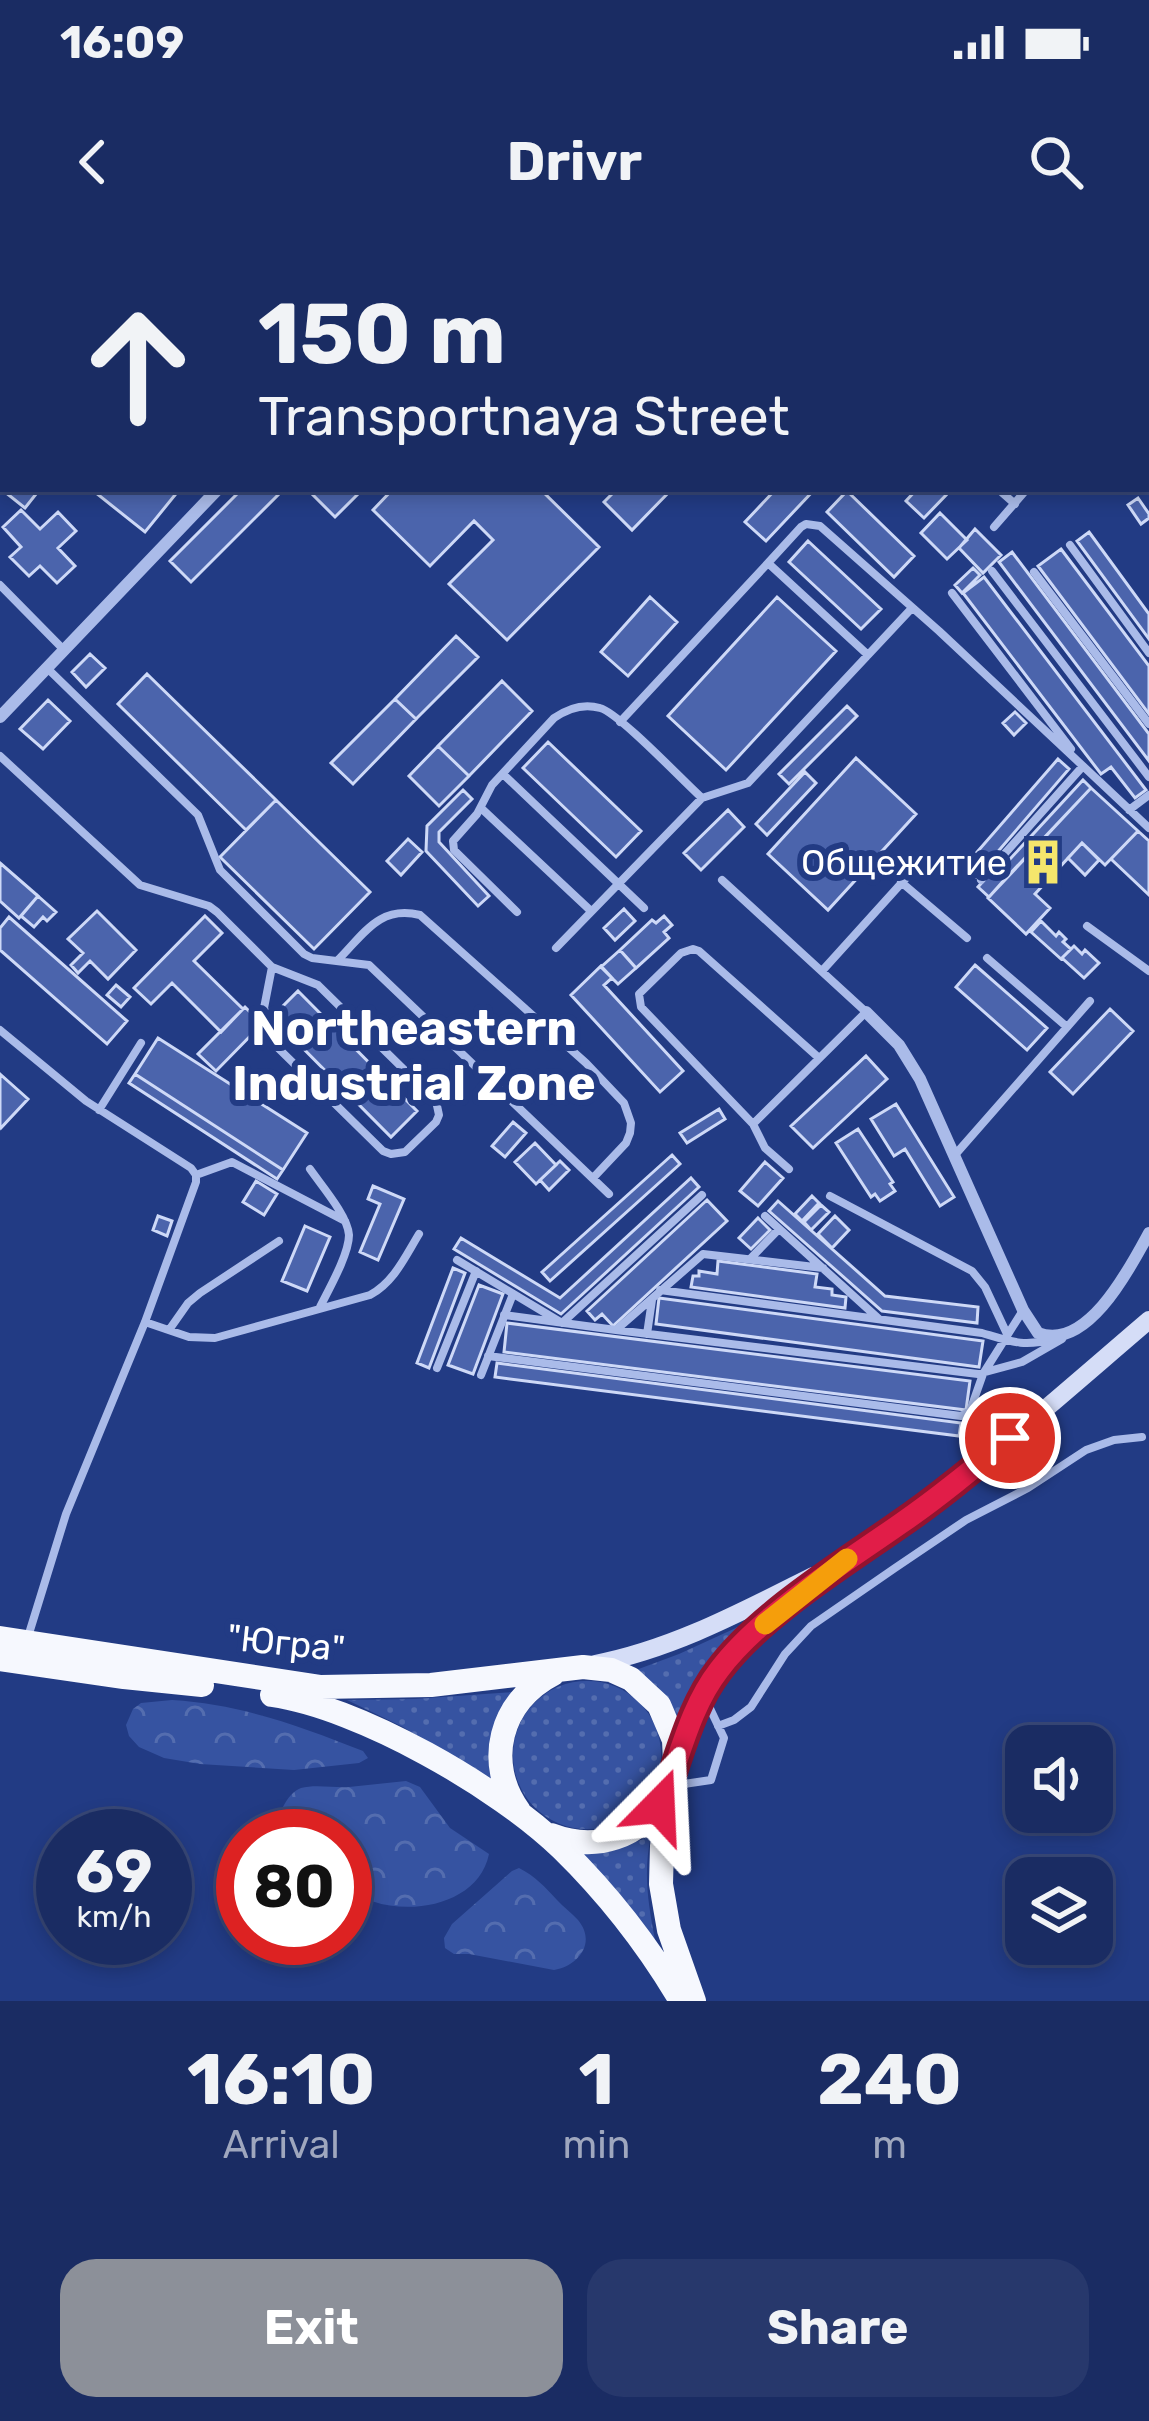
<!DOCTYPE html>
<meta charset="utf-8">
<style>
:root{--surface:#1a2c63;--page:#27386c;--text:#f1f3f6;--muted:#9fa7be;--line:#384878;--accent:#8c9099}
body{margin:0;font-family:Rubik,sans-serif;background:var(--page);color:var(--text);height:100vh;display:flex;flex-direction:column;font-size:45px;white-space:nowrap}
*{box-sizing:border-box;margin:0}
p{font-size:39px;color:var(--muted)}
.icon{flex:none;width:66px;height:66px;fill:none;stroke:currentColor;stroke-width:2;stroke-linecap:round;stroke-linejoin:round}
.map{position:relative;height:1761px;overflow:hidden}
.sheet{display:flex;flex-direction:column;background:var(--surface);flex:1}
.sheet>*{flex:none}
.hud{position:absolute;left:0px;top:0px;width:1149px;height:252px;box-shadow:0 6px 18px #0003,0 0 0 3px var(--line);background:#1a2c63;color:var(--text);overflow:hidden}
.buttons{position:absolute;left:1005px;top:1485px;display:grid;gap:24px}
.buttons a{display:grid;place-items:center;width:108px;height:108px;border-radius:24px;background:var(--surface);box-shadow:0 6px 18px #0003,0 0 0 3px var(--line);font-size:60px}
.speed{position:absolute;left:36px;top:1569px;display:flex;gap:24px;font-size:60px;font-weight:700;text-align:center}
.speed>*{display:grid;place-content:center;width:156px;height:156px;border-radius:50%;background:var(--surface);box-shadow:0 6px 18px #0003,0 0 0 3px var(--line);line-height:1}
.speed small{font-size:30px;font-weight:400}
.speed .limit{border:18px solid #d22;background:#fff;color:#111}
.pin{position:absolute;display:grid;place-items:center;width:102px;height:102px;color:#fff;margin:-51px;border:6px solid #fff;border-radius:50%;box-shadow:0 3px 12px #0007}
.me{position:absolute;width:132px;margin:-66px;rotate:21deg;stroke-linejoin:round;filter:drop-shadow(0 0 9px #0008)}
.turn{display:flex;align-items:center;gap:42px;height:252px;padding:0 60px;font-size:54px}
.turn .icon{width:156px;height:156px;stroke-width:2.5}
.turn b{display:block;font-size:84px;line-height:102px}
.eta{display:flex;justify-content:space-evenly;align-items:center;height:204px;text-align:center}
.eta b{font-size:72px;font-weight:700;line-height:84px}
.primary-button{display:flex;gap:24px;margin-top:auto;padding:24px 60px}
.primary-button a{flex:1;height:138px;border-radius:36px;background:var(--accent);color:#fff;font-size:48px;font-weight:700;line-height:138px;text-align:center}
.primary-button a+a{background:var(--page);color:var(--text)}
.status{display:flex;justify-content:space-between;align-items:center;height:84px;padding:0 60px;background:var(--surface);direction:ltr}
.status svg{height:33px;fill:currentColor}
header{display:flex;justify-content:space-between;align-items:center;height:156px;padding:0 60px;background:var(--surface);font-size:54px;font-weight:700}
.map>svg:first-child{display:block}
.grass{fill:url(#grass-dots)}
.forest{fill:url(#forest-crowns)}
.building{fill:#4b64ac;stroke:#ced9f7;stroke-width:3}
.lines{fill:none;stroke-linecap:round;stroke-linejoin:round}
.service{stroke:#aabbe9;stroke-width:8}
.minor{stroke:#aabbe9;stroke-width:12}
.secondary{stroke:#d5ddf7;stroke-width:18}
.trunk{stroke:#f6f8fe;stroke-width:24}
.route-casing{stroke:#92132f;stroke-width:30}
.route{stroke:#e11d48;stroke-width:21}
.slow{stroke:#f59e0b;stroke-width:21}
.labels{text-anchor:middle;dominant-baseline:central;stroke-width:12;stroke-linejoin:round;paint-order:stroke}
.poi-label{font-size:36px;fill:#fff;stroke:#223b84;text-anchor:end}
.street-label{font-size:36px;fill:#fff;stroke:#223b84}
.district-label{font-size:48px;font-weight:bold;fill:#fff;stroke:#223b84}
</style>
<div class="status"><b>16:09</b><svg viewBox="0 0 49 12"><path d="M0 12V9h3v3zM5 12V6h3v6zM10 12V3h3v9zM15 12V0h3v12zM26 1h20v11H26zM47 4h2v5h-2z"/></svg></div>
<header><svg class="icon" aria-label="back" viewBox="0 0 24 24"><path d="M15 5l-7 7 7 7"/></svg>Drivr<svg class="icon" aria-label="search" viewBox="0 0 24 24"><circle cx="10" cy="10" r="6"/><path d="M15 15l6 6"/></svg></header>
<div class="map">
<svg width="1149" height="1761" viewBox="0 0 1149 1761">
<defs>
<pattern id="grass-dots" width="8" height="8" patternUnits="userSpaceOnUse" patternTransform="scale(3)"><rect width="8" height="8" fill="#3653a1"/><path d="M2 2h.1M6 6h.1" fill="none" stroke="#546daf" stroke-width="1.8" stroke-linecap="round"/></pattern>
<pattern id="forest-crowns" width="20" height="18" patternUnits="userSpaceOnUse" patternTransform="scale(3)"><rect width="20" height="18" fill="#3653a1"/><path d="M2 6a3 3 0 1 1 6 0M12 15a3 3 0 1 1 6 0" fill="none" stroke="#546daf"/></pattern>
</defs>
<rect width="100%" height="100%" fill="#223b84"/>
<path class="grass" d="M749,1382L709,1423L678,1477L658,1447L636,1430L679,1414Z
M513 1515a74 74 0 1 1 148 0a74 74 0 1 1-148 0Z
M512,1452L494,1543L403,1487L347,1460L414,1459Z
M651,1596C643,1632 648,1663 655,1700L577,1612L612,1611Z"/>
<path class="forest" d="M172,1460C240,1464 300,1486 363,1511L368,1518L359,1523L294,1530L200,1524L164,1518L139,1507L129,1496L126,1485L133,1469L141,1463Z
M406,1541L420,1547L450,1588L489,1614C477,1673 384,1681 345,1646V1596H277C275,1581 285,1554 301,1548C315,1544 334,1548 349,1547C368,1545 387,1543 406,1541Z
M519,1628C535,1636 545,1647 557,1660C563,1667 572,1673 578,1680C597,1703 578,1726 554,1730L469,1714H454L445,1708L444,1698L452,1684L512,1631Z"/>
<path class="building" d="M0,210L3,212V249H40L25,268L0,248Z
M91,249H178L179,250L145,292Z
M242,249H284L191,342L170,321Z
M307,249H363L335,277Z
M393,249H540L599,307L507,400L449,344L493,300L474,281L430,326L373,270Z
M617,249H672L632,290L604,262Z
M776,249H815L766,301L745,282Z
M917,249H941L947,254L924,278L906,261Z
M847,251L914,316L894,337L827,272Z
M1138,258L1149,274V278L1141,284L1128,265Z
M21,270L40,289L58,272L76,291L58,308L75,326L57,343L40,326L29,336L10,317L21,307L3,287Z
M940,273L967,300L947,319L921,293Z
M975,289L1001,315L983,333L959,308Z
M1089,292L1149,374V399L1077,301Z
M808,301L881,369L861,389L789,322Z
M1061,309L1149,426V474L1038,326Z
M1012,312L1149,494V521L999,322Z
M973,328L980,335L962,353L955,345Z
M984,337L1146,550L1135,558L1111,527L1101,534L963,353Z
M650,357L677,382L628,436L601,412Z
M777,357L836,411L726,530L668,476Z
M456,396L478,417L416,479L395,459Z
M90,414L105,428L86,447L72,432Z
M147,434L276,560L246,590L118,464Z
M502,441L532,471L469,536L438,506Z
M395,459L416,479L353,544L331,523Z
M48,460L70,481L43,509L20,489Z
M847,466L857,476L789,544L779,534Z
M1015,472L1026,483L1014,495L1003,483Z
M548,502L641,591L616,617L523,528Z
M438,506L469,536L439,566L409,536Z
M856,518L916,574L828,670L768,614Z
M1058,519L1069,529L976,637L964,627Z
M805,532L816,543L767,595L756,584Z
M1083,540L1091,548L1005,639L998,632Z
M1091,548L1138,591L1105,625L1082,603L1035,654L1050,668L1026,694L988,658Z
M463,550L472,559L439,592V602L489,656L478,666L426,611L427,586Z
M276,560L370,652L314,709L220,617Z
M728,570L744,587L701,630L684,613Z
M1138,591L1149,601V655L1111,619Z
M408,599L422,612L401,635L387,621Z
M1082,603L1099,620L1085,635L1068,618Z
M0,623L38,656L19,678L0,661Z
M994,629L1005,639L989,657L978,647Z
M38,656L56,672L47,681L43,677L34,687L21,676Z
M624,669L635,681L615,700L604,688Z
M97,671L136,710L108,739L90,721L78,733L71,725L83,713L68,699Z
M205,676L222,693L194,721L243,769L221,792L172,743L151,764L134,748Z
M664,676L672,685L664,692L669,698L636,728L620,710L652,680L656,683Z
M9,677L127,781L107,804L0,710V688Z
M1041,681L1056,696L1059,692L1066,699L1063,702L1071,709L1061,719L1031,692Z
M1074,706L1082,714L1085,710L1099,723L1084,738L1062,718Z
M620,710L636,728L618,744L601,727Z
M975,725L1047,788L1027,810L956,747Z
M601,726L612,738L604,745L683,831L660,852L571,755Z
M116,745L130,757L121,767L107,755Z
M298,751L417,871L391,897L272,777Z
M245,767L262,784L216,831L198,814Z
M1110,769L1133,791L1073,854L1050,832Z
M158,798L307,893L283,930L135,834Z
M866,816L887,839L813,908L791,886Z
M0,834L28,859L1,888L0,886Z
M135,834L283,930L277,939L129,843Z
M896,864L954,957L940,966L905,909L894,916L871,879Z
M719,869L725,879L687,903L680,893Z
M513,882L526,893L505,917L492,906Z
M858,889L893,942L890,944L895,951L880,961L875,954L871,957L836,903Z
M535,903L556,925L536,944L515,922Z
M672,915L680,924L550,1041L542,1032Z
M560,921L569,930L549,950L540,940Z
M765,922L783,938L758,966L740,951Z
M691,938L699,947L561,1074L454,1009L461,998L560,1058Z
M256,941L277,954L264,975L243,962Z
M373,946L404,959L378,1020L360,1012L380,964L368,959Z
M812,956L819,963L802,981L795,974Z
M707,960L727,981L613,1086L602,1074L595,1080L587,1071Z
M778,961L885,1056L978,1067L977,1083L882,1071L769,971Z
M821,965L829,972L811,990L804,982Z
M158,976L172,981L167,996L153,990Z
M835,976L849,990L832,1008L818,994Z
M758,978L770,990L751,1009L739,998Z
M305,986L330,997L307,1051L282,1041Z
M718,1021L817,1034L815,1047L832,1049V1055L846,1057L845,1068L691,1047L693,1036H699V1031L717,1034Z
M453,1028L465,1033L429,1128L417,1123Z
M479,1045L503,1054L473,1134L448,1125Z
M659,1058L983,1101L979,1127L656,1084Z
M507,1083L970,1141L966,1170L504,1112Z
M497,1123L961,1183L959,1196L495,1137Z"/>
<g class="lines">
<path class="service" d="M20,0L25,3
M318,3L319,0
M816,3L817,0
M0,93L3,95
M1146,131L1149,132
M1146,247L1149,246
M998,249L1015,264
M994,287L1027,249
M1070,305L1149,413
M768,323L801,287L806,284L820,286L939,391L1149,588
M992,331L1149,537
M1034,332L1149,484
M0,345L63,409
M952,353L1071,509
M47,428L198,575L220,630L304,714L312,718L369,725L609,954
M620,482L768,323L868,415
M0,516L140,645L209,666L217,672L272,727L318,745L436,861L439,875L436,882L405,912L391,914L383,911L276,806L264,768L272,727
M503,534L644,668
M481,568L591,671
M1129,570L1149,555
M722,640L866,772L753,884
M981,640L1083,526
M901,642L967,698
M517,672L454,610L453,601L477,574L492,545L554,478C567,469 583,463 600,468C619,473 683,541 702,558
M1087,686L1149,731
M556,708L702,558L748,543L912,368
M987,718L1067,787
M338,720C364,694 379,665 420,675L586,823L624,863L631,883L630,893L626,903L593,938
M822,731L926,616
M0,790L86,861L191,928L196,935V942L145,1082L66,1274L27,1400
M99,870L141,803
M954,916L1090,761
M310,929C321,945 348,976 349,995C349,1014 329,1049 320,1067
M789,929L765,908L753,884L641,767L639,754L681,713L693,709L699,711L819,818
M196,935L232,922L345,981
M830,956L972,1031L985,1047L1007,1094
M765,976L879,1079
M751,1018L779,989
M457,1020L562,1083L702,955
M660,1050L982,1093C1012,1102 1023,1107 1055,1099
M504,1075L616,1090L703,1014L823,1028
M145,1082L189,1097L215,1098L370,1055C394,1042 405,1017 419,994
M169,1090L188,1063L200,1053L279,1001
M616,1090L978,1134L1022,1122L1062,1099
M647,1094L652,1060
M488,1116L961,1176L970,1171L983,1134L1022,1072
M437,1128L476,1031
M481,1135L513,1054
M718,1486L734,1480L751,1467L785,1414L811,1386L895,1328L966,1280L1028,1248L1086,1210L1114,1200L1142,1197
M677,1545L711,1540L724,1498L705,1458"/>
<path class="minor" d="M468,0L471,3
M967,0L980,3
M489,3L496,0
M1146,43L1149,44
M0,477L218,249
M866,772L899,805L920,839L1023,1070L1038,1093C1087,1112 1130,1028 1149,993"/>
<path class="secondary" d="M595,1424C673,1409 743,1371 813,1336
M678,1518C689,1486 700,1453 721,1427C740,1404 766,1384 789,1365C840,1325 893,1290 944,1251C1015,1197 1081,1138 1149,1080"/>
<path class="trunk" d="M0,1398L321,1447L431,1445L583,1427L611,1430L631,1439L659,1465L674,1500L675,1522L662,1606L661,1644L669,1690L694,1761
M0,1419L124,1437L202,1445
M272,1455C361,1468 498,1547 562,1609C607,1653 649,1707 681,1761
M519,1571C484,1523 500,1461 553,1434
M551,1595C596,1612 640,1598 665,1556"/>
</g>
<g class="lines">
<g class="route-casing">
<path id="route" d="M659,1566C668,1552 671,1538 676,1523C687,1490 698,1457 719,1430C760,1375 843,1324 900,1284C938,1258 974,1228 1010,1198"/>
</g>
<use href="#route" class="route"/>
<path class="slow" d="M765,1384L847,1319"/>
</g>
<defs>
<g id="building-bare" transform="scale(3.6)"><path d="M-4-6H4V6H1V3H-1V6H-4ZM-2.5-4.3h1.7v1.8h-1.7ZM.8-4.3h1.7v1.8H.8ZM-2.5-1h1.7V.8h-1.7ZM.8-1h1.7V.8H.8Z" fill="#f5e66c" stroke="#223b84" stroke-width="2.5" paint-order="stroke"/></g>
</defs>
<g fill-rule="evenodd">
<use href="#building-bare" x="1043" y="622"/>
</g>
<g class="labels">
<g class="poi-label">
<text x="1007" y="622">Общежитие</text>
</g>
<g class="street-label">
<text transform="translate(286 1403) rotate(6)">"Югра"</text>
</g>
<g class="district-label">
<text x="414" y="788">Northeastern<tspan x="414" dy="55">Industrial Zone</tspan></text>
</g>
</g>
</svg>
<div class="buttons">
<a><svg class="icon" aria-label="sound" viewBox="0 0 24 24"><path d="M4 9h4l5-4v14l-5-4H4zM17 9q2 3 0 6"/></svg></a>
<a><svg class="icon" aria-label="layers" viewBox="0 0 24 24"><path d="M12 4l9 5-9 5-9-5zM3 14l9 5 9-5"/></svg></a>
</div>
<div class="speed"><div>69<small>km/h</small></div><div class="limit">80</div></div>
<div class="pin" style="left:1010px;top:1198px;background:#d93025"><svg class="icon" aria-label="arrive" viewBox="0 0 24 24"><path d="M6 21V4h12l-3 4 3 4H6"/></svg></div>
<svg class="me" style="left:659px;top:1566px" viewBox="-20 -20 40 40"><path d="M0-17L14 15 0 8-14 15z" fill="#e11d48" stroke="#fff" stroke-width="4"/></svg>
<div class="hud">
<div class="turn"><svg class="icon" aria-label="ahead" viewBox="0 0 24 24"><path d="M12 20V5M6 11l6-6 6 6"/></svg><div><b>150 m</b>Transportnaya Street</div></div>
</div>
</div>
<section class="sheet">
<div class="eta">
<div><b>16:10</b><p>Arrival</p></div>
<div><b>1</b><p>min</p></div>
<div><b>240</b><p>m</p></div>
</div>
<div class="primary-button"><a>Exit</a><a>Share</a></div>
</section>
